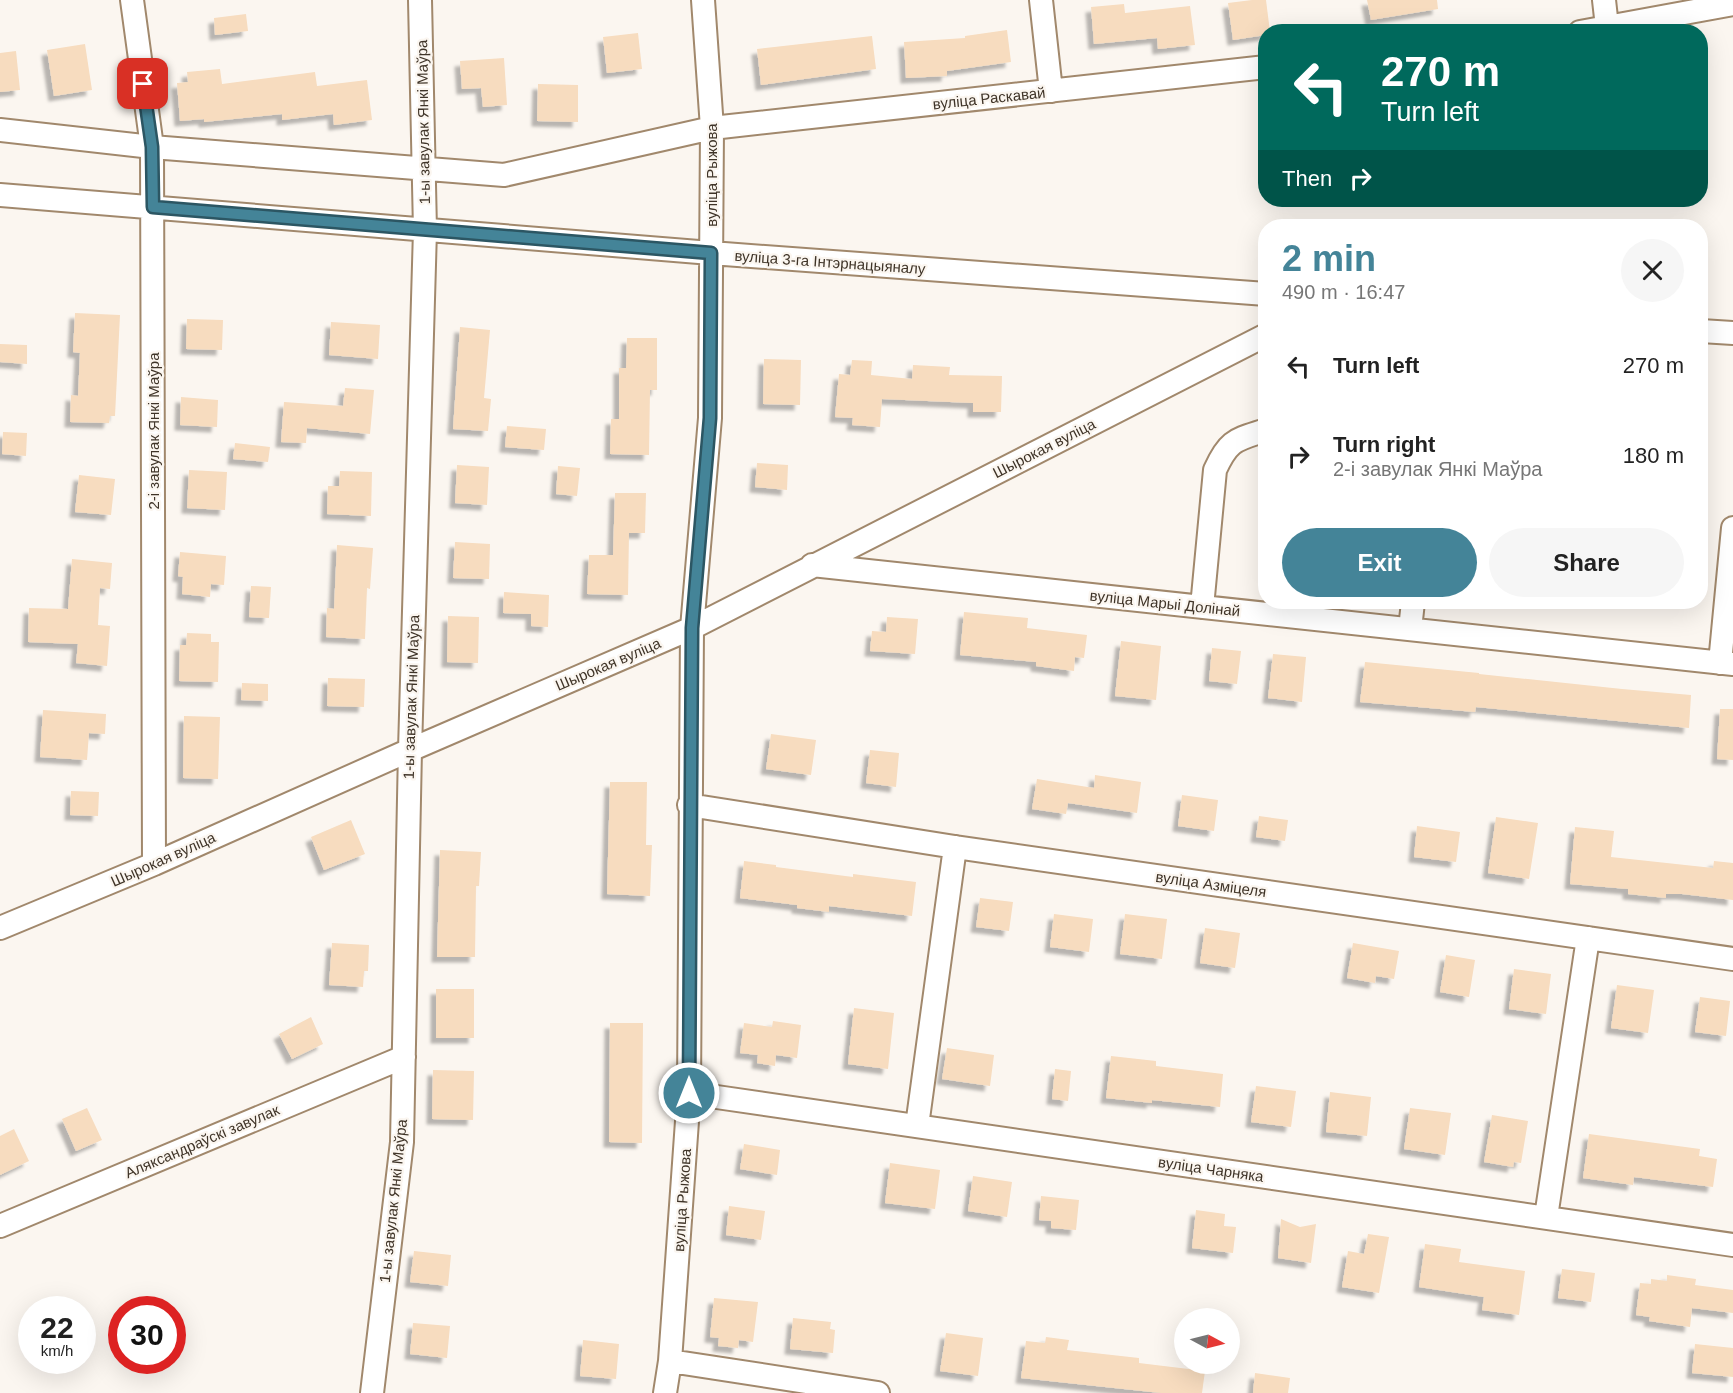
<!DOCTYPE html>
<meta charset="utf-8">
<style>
:root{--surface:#fff;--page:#f6f6f6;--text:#222;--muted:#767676;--accent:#448498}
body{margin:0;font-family:Helvetica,sans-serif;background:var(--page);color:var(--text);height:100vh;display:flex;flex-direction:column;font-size:22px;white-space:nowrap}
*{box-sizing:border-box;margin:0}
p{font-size:20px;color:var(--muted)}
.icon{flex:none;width:33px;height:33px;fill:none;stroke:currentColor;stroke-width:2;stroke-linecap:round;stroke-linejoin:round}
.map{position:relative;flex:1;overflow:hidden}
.panel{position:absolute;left:1258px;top:219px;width:450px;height:390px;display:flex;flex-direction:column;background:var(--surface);border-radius:24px;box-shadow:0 6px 24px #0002}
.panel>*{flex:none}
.banner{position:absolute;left:1258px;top:24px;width:450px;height:183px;border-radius:24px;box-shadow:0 6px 24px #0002;background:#00695c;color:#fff;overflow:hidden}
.needle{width:39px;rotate:97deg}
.tools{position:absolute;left:1174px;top:1308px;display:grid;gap:12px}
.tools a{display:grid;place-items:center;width:66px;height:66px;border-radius:50%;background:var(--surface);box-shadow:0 6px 24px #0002;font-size:30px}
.speed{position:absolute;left:18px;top:1296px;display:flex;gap:12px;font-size:30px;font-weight:700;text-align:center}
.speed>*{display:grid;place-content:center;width:78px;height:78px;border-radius:50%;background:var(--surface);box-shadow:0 6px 24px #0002;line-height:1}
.speed small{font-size:15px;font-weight:400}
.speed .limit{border:9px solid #d22;background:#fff;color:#111}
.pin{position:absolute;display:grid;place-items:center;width:51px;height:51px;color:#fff;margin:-26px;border-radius:12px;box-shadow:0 3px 9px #0006}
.me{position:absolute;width:66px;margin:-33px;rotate:0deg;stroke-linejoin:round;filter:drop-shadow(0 0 4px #0008)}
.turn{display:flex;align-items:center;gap:21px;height:126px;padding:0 24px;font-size:27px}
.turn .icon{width:78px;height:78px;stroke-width:2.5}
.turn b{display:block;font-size:42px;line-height:51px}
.then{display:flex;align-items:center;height:57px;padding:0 24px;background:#0003;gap:12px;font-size:22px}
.round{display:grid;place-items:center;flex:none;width:63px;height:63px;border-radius:32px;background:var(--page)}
.head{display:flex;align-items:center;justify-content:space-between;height:102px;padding:0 24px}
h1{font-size:36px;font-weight:800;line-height:45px;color:var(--accent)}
.button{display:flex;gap:12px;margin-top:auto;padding:12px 24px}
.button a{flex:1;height:69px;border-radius:36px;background:var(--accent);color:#fff;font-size:24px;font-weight:800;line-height:69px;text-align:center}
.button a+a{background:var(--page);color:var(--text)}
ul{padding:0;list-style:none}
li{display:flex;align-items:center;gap:18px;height:90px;padding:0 24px}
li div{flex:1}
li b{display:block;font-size:22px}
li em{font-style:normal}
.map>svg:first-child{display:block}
.building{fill:#f7dcbf;filter:url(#shadow)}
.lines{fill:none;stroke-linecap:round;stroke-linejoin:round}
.minor-casing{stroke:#a1886c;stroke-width:26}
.minor{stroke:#fff;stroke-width:22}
.route-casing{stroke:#2c5663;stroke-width:15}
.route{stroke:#448498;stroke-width:10}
.labels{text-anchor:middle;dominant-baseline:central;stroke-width:4.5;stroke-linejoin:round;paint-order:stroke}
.street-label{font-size:15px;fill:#3f3428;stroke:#fbf6f0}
</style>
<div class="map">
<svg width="1733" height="1393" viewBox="0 0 1733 1393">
<defs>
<filter id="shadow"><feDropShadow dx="-5.5" dy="5.5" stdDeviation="1.5" flood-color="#0004"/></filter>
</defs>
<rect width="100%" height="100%" fill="#fbf6f0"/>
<path class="building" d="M1252,0H1266L1270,32H1266V35L1233,40L1228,3Z
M1367,0H1437L1438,9L1371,20Z
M1124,4L1125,13L1190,6L1195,45L1158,49L1157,38L1094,44L1091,7Z
M246,14L248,31L215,35L214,18Z
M1007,30L1011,62L947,71V76L906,78L904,42L965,38V36Z
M638,33L642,69L607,73L603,37Z
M872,36L876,69L761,85L757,49Z
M85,44L92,90L54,96L47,50Z
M16,51L20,90L0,92V53Z
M504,58L507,105L483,107L481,88L462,89L460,61Z
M220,69L222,84L315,72L317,86L367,80L372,120L334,125L333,114L282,120V114L204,122V119L180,121L177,83L188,82L187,72Z
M538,84L578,85V122L537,121Z
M75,313L120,315L115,416H110L109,423L70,422L71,395L78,396L80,353L73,352Z
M187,319L223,320L222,350L186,349Z
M331,322L380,325L378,359L329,355Z
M460,327L490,330L484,398L491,399L488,431L453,429Z
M627,338H657V390H650L649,455L610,454L611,419H619V368H626Z
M0,344L27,345V364L0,362Z
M764,359L801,360L800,405L763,404Z
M852,360L872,361L871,375L912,379L913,365L950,367L949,375L1002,376L1001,412H973V403L882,399L880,427L852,425L853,418L835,417L839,374L850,375Z
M345,388L374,390L370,434L307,428L306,443L281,442L284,402L343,406Z
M181,397L218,400L217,427L180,425Z
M507,426L546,429L544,450L505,447Z
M3,432L27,433L26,456L2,454Z
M235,443L270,447L268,462L233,459Z
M757,463L788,465L787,490L755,487Z
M457,465L489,467L487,505L455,503Z
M558,466L580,468L577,496L556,494Z
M189,470L227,472L225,510L187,508Z
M340,471L372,472L371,516L327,514L328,486H339Z
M79,475L115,479L111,515L75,512Z
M615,493H646L645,533H629L628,595L587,594L589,555H613Z
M455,542L490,544L489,579L453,578Z
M337,545L373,548L370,589L367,588L365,639L326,637L327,608L334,609Z
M180,552L226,556L224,585L211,584L210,597L182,594L183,577L178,576Z
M72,559L112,563L110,589L100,588L98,625L110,626L107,666L76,663L78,644L28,642L29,608L68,609Z
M251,586L271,587L269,618L249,617Z
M504,592L549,595L548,627L531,626V614L503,613Z
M964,612L1028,618L1027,628L1087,635L1084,658L1075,657L1074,671L1036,666V662L960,655Z
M448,616L479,617L478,663L447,662Z
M887,617L918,619L915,654L870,651L872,631L886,632Z
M187,633L211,634V642H219L218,682L179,681L180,645H186Z
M1121,641L1161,646L1156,700L1115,696Z
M1212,648L1241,651L1237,684L1209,681Z
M1273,654L1306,657L1302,702L1268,698Z
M1365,662L1479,673V674L1622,689L1691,695L1689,728L1476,707L1475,712L1360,702Z
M328,678L365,679L364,707L327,706Z
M242,683L268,684V701L241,700Z
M1720,709H1733V760L1717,759Z
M43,710L106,714L105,734L89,733L87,760L40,757Z
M184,716L220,717L218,779L183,778Z
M771,734L816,740L811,775L766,769Z
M870,750L899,753L896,787L866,783Z
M1095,775L1141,782L1137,813L1068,803L1066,814L1032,809L1037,779L1094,788Z
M610,782H647L646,845H652L650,896L607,894Z
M71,791L99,792L98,816L70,815Z
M1182,795L1218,800L1214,831L1178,826Z
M1259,816L1288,820L1285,841L1256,837Z
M1496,817L1538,823L1529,879L1488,873Z
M351,820L365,854L324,870L311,837Z
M1417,826L1460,832L1456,862L1414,857Z
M1575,827L1614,831L1611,857L1713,868L1714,861L1733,863V900L1682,894H1666V898L1628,894V889L1570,884Z
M440,850L481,852L479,886H476L475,957H437Z
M744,861L776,865V867L853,877V874L916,882L912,916L829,906V912L797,908V905L740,898Z
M980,898L1013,902L1009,931L976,927Z
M1054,914L1093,919L1089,952L1050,947Z
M1125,914L1167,919L1162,959L1120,954Z
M1205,928L1240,933L1235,968L1200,963Z
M332,943L369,945L368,971H364L363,987L329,985Z
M1353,943L1399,951L1394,979L1376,976L1375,983L1347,978Z
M1446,955L1475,960L1469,997L1440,992Z
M1514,969L1551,974L1546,1014L1509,1009Z
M1617,985L1654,990L1648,1033L1611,1028Z
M436,989H474V1038H436Z
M1700,997L1730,1001L1726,1036L1695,1032Z
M854,1008L894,1013L888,1069L848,1064Z
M311,1017L323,1044L292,1059L279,1034Z
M773,1021L801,1025L797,1058L776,1055L775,1066L757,1063L758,1055L740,1053L744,1023L772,1027Z
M610,1023H643L642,1143L609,1142Z
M947,1048L994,1055L990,1086L942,1079Z
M1111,1056L1156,1061V1066L1223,1074L1220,1107L1152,1100V1103L1106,1098Z
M1055,1069L1071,1071L1068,1101L1052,1099Z
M433,1070L474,1071L473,1120L432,1119Z
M1256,1086L1296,1091L1291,1127L1251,1122Z
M1330,1092L1371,1097L1367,1136L1326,1132Z
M87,1108L102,1140L76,1151L62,1119Z
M1410,1108L1451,1113L1445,1155L1404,1149Z
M1492,1115L1528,1121L1521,1163L1514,1162L1513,1167L1484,1162Z
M14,1129L29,1161L0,1175V1136Z
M1589,1134L1700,1149L1699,1156L1717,1159L1713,1187L1634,1177L1633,1185L1583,1178Z
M744,1144L780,1150L777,1175L740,1169Z
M890,1163L940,1170L935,1209L885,1203Z
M973,1176L1012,1182L1007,1217L968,1211Z
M1041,1196L1079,1200L1076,1230L1051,1228V1221L1039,1220Z
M729,1206L765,1211L761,1240L726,1235Z
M1196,1210L1225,1214L1224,1226L1236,1227L1233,1253L1192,1248Z
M1281,1219L1300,1227L1316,1224L1311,1263L1278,1258Z
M1368,1234L1389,1237L1379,1293L1342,1287L1348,1251L1364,1254Z
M1425,1244L1461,1249L1459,1262L1525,1271L1519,1315L1482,1310L1484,1297L1419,1287Z
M414,1251L451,1255L448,1286L410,1282Z
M1562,1269L1595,1273L1591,1302L1558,1298Z
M1667,1275L1696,1279L1695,1285L1733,1290V1313L1692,1308L1690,1327L1649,1321L1650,1317L1636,1315L1640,1283L1651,1284V1279L1667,1281Z
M714,1298L758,1302L753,1342L739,1340L738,1348L718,1346L719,1338L710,1337Z
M793,1318L831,1322L830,1329L835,1330L833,1353L790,1349Z
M413,1323L450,1326L447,1358L410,1354Z
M946,1333L983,1338L978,1376L940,1371Z
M1046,1337L1069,1340L1067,1350L1139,1358V1363L1205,1371L1202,1393H1161L1021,1378L1026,1341L1045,1343Z
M583,1340L619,1344L616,1379L580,1376Z
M1695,1344L1733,1348V1377L1692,1373Z
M1255,1373L1290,1378L1288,1393H1253Z"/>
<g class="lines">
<g class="minor-casing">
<path id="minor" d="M132,0L152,147L154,864
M1041,0L1051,91
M1604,0L1607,27
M1580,32L1733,4
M0,130L152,147L504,175L712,128L1266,67
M0,195L711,253L1266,294
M1701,331L1733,333
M812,565L1733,664
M1202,607L1215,470C1229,439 1236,440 1266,430
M1410,629L1413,602
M1720,663L1733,528
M689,805L955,847L1733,959
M0,928L154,864L410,750L692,628L1266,335
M689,1093L1733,1245
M917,1126L955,847
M1546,1217L1588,938
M0,1226L404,1057
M670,1361L878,1393
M372,1393L402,1142L410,750L425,230L420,0
M665,1393L670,1361L689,1093L692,628L710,418L712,128L703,0"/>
</g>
<use href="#minor" class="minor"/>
</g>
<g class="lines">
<g class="route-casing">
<path id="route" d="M143,84L152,147L153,207L711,253L710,418L692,628L689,1093"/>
</g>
<use href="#route" class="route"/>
</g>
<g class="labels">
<g class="street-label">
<text transform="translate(989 98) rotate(-6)">вуліца Раскавай</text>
<text transform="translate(423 122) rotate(-91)">1-ы завулак Янкі Маўра</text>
<text transform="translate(711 175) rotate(-90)">вуліца Рыжова</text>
<text transform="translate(830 262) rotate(4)">вуліца 3-га Інтэрнацыяналу</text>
<text transform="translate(153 431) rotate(-90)">2-і завулак Янкі Маўра</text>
<text transform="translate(1044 448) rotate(-27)">Шырокая вуліца</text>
<text transform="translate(1165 603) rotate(6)">вуліца Марыі Долінай</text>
<text transform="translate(608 664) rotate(-23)">Шырокая вуліца</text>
<text transform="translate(411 697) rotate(-88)">1-ы завулак Янкі Маўра</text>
<text transform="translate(163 859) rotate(-24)">Шырокая вуліца</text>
<text transform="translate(1211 884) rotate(8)">вуліца Азміцеля</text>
<text transform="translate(202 1141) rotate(-23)">Аляксандраўскі завулак</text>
<text transform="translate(1211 1169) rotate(8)">вуліца Чарняка</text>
<text transform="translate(682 1200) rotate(-86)">вуліца Рыжова</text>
<text transform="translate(393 1201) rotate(-84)">1-ы завулак Янкі Маўра</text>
</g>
</g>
</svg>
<div class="tools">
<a><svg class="needle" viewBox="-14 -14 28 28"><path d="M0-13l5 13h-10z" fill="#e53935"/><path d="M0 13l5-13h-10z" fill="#767676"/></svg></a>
</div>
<div class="speed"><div>22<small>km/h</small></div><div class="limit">30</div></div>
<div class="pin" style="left:143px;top:84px;background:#d93025"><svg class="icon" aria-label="arrive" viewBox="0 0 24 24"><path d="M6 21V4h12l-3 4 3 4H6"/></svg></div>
<svg class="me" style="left:689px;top:1093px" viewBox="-20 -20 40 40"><circle r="17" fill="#448498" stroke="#fff" stroke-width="3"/><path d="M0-11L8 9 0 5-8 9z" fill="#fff"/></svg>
<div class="banner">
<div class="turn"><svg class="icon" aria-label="left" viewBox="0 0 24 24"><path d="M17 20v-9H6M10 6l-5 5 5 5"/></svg><div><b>270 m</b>Turn left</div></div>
<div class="then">Then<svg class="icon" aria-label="right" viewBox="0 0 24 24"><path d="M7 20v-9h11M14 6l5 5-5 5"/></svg></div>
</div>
<section class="panel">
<div class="head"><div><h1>2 min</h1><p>490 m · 16:47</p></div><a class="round"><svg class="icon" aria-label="close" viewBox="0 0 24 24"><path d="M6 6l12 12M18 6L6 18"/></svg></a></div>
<ul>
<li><svg class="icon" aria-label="left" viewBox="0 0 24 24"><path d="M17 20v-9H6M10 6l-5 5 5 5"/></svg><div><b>Turn left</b></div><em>270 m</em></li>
<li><svg class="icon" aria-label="right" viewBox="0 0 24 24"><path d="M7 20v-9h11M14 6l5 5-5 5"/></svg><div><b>Turn right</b><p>2-і завулак Янкі Маўра</p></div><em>180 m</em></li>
</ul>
<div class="button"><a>Exit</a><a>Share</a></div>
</section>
</div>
